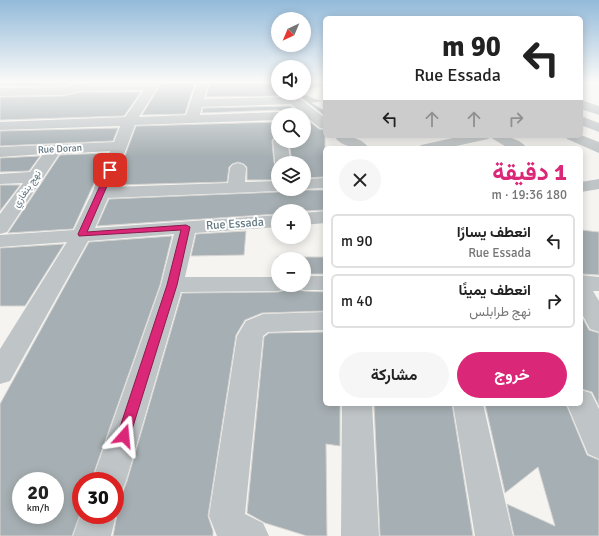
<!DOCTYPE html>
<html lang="ar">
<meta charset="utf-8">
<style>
:root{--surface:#fff;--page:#f6f6f6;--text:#222;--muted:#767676;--line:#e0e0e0;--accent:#db2777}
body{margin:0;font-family:Signika,Vazirmatn,sans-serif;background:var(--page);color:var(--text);direction:rtl;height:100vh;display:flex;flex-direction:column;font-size:15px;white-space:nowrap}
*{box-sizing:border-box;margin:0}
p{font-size:13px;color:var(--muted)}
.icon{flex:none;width:22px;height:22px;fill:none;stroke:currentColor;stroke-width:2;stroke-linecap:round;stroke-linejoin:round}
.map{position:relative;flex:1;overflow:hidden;direction:ltr}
.sheet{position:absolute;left:323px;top:146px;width:260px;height:260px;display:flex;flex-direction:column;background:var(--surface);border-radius:6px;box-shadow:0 2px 10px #0003;direction:rtl}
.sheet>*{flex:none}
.banner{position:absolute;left:323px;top:16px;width:260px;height:122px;border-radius:6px;box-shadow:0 2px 10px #0003;direction:rtl;background:#fff;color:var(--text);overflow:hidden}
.needle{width:26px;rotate:224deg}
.fabs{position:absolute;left:271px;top:12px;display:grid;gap:8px}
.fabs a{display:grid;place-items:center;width:40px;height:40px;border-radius:50%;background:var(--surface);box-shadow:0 2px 10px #0003;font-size:20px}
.speed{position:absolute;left:12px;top:472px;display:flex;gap:8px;font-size:20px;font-weight:700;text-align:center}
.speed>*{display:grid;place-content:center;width:52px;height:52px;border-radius:50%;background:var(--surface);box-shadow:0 2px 10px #0003;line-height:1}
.speed small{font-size:10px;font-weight:400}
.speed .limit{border:6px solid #d22;background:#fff;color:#111}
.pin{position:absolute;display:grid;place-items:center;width:34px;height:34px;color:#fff;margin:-17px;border-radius:8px;box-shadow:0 2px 6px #0006}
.me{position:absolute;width:44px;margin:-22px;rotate:18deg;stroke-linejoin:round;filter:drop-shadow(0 0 3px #0008)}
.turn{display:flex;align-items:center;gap:14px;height:84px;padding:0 16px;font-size:18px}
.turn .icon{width:52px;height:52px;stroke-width:2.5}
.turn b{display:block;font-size:28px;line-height:34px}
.lanes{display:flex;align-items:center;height:38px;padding:0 16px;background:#0003;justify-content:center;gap:20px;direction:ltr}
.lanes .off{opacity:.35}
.round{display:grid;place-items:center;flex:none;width:42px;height:42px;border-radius:21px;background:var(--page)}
.overview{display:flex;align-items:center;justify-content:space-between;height:68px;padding:0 16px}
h1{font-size:24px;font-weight:700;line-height:30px;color:var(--accent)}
.button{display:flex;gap:8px;margin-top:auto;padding:8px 16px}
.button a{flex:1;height:46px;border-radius:24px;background:var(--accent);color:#fff;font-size:16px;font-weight:700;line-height:46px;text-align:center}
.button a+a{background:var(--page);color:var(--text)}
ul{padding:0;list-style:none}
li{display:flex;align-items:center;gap:12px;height:54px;margin:0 8px 6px;padding:0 8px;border:2px solid var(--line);border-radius:6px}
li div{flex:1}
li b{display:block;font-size:15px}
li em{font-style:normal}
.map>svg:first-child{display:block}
.building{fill:#a6afb3;stroke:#d6d5d3;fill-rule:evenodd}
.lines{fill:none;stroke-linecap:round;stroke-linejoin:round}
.minor{fill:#bfc4c6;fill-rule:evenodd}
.route{fill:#db2777;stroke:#8e194d}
.labels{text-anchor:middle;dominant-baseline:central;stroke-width:4;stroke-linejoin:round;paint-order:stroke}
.far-street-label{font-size:10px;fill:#637882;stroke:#fff}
.street-label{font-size:12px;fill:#637882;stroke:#fff}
</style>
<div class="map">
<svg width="599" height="536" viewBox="0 0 599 536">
<rect width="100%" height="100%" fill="#f5f4f0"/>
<path class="building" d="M0,82H78L63,86H0Z
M162,82H195L185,114L142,115Z
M210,82H278V93L279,96L206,97Z
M80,92H141L124,116L0,120V97L63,96Z
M295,93H300L321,101L312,103L325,111V116Z
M290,106L302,115H285L283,112L278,110L202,113L203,108Z
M304,117L319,129L325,130V177L304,178V163H292L289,141H304Z
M278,122V136L274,137L272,141L274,163L278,168V180H247V167L244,164L238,162L232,164L229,167L227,182L114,185L136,126Z
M118,128L113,141L0,146V131Z
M108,153L73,229L8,233L60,155Z
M40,156L29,171L0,172V158Z
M0,185H20L0,211Z
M286,189H302L303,190H325V210L304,211H278V214L97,226L109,199L278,192Z
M581,230L599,232V275L581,274Z
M246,231L244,255L191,256L196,234Z
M172,236L160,285L91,481H81V512L72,536H0V404L89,242ZM21,481H55V515H21Z
M64,244L25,306H0V248Z
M277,257H325V274H304V259H278V276H276Z
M290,285H293L296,289L304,291L325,292V311L262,313L245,320L236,335L208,516L213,531V536H113L117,515L115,512V496L122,494L127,481L182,293L278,292L286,290Z
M581,315L589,330L599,333V406L592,392L581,389Z
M325,332V404H340V446L326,444L327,536H307L265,523L247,513L264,337L269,333Z
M374,404H452L473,536H380Z
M485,404H566L587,455L599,460V536H514L507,504L555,526L538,467L505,493Z"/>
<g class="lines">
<path class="minor" d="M161,82L139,117L186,115L197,82H209L204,99L282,97L279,93H293L325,118V129L320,128L291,104L202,107L200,115L278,112L283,113L284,115H278V120L135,125L112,187L228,183L230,168L232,165L238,163L244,165L246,168L245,182L278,181V189H285L278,191L108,198L95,228L278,215V227L195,233L185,277H278V285H289L286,289L278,291L181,292L126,481L121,493L115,495V481H92L161,285L174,234L88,241L10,381L0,384V349L67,242L0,247V235L74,230L92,193L110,151L59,154L7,232L0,234V214L23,183L0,184V174L30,172L43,154L0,157V147L114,142L120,126L0,130V122L125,117L144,90L80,91L63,95L0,96V88L63,87L80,83Z
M304,82H325V85L304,90Z
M581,100L599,106V115L581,109Z
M581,116L599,123V132L581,125Z
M581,135L599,142V153L567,139L565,136H581Z
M334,136C347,136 360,136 369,148C356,148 342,148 334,136Z
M462,136C480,136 515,131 527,148H508L490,137L488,139L447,148H418L421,145Z
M278,137V141H287L291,163H278V167L275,163L273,141L275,138Z
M325,178V188L304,189H303L304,179Z
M599,179V189L581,192V182Z
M325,211V223L304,225V213Z
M581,275L599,277V291H593L599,301V332L590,329L581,312Z
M304,276H325V290H304L296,288L294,285H304Z
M325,312V330L268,332L263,336L245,514L263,523L269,536H217L209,516L237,336L246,321L263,314Z
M581,390L591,393L599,409V459L588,454L567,404H581Z
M342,404H372L379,536H341Z
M453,404H483L513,536H475Z
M81,513V515H115V513L116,515L111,536H73Z"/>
</g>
<linearGradient id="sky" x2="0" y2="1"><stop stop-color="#93bada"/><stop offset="0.52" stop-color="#fafaf8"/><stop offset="1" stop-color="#fafaf8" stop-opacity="0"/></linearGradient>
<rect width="599" height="157" fill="url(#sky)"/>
<path class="route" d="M108,168L114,170L87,232L186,225L190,227L177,285L130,436L128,440L124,442L119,440L117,436L167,285L181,230L79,236L78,234Z"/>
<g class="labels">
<g class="far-street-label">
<text transform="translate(60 149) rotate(-3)">Rue Doran</text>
<text transform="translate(27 189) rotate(-56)">نهج بنغازي</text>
</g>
<g class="street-label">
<text transform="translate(235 224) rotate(-4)">Rue Essada</text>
</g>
</g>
</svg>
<div class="fabs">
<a><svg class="needle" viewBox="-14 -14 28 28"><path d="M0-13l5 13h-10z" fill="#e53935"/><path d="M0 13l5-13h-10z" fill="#767676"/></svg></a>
<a><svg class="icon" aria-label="sound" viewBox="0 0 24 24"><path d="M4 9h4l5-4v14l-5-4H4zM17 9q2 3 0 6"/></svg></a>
<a><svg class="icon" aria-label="search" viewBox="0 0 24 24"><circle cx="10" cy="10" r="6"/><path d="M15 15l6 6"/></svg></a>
<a><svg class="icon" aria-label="layers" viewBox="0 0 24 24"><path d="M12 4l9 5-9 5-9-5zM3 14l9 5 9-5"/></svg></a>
<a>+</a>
<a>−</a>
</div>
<div class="speed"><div>20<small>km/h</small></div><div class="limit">30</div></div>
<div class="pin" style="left:110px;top:170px;background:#d93025"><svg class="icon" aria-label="arrive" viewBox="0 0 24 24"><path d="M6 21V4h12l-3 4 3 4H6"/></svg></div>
<svg class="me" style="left:124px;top:436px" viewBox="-20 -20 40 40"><path d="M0-17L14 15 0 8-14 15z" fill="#db2777" stroke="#fff" stroke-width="4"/></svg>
<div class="banner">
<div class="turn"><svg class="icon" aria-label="left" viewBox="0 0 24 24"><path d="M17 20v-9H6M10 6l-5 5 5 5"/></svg><div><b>90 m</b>Rue Essada</div></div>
<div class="lanes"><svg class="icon" aria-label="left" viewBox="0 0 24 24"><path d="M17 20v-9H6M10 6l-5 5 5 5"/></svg><svg class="icon off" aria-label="ahead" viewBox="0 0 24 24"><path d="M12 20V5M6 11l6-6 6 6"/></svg><svg class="icon off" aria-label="ahead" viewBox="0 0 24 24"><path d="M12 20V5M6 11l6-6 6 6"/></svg><svg class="icon off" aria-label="right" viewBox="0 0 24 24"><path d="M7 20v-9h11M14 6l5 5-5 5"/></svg></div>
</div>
<section class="sheet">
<div class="overview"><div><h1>1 دقيقة</h1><p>180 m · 19:36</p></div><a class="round"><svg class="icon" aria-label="close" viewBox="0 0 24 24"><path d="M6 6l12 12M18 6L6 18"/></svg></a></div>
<ul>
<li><svg class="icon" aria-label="left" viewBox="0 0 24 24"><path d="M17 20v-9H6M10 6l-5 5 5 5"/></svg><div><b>انعطف يسارًا</b><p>Rue Essada</p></div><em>90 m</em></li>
<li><svg class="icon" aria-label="right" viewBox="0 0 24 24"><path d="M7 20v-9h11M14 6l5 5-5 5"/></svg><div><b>انعطف يمينًا</b><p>نهج طرابلس</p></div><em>40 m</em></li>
</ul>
<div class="button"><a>خروج</a><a>مشاركة</a></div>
</section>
</div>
